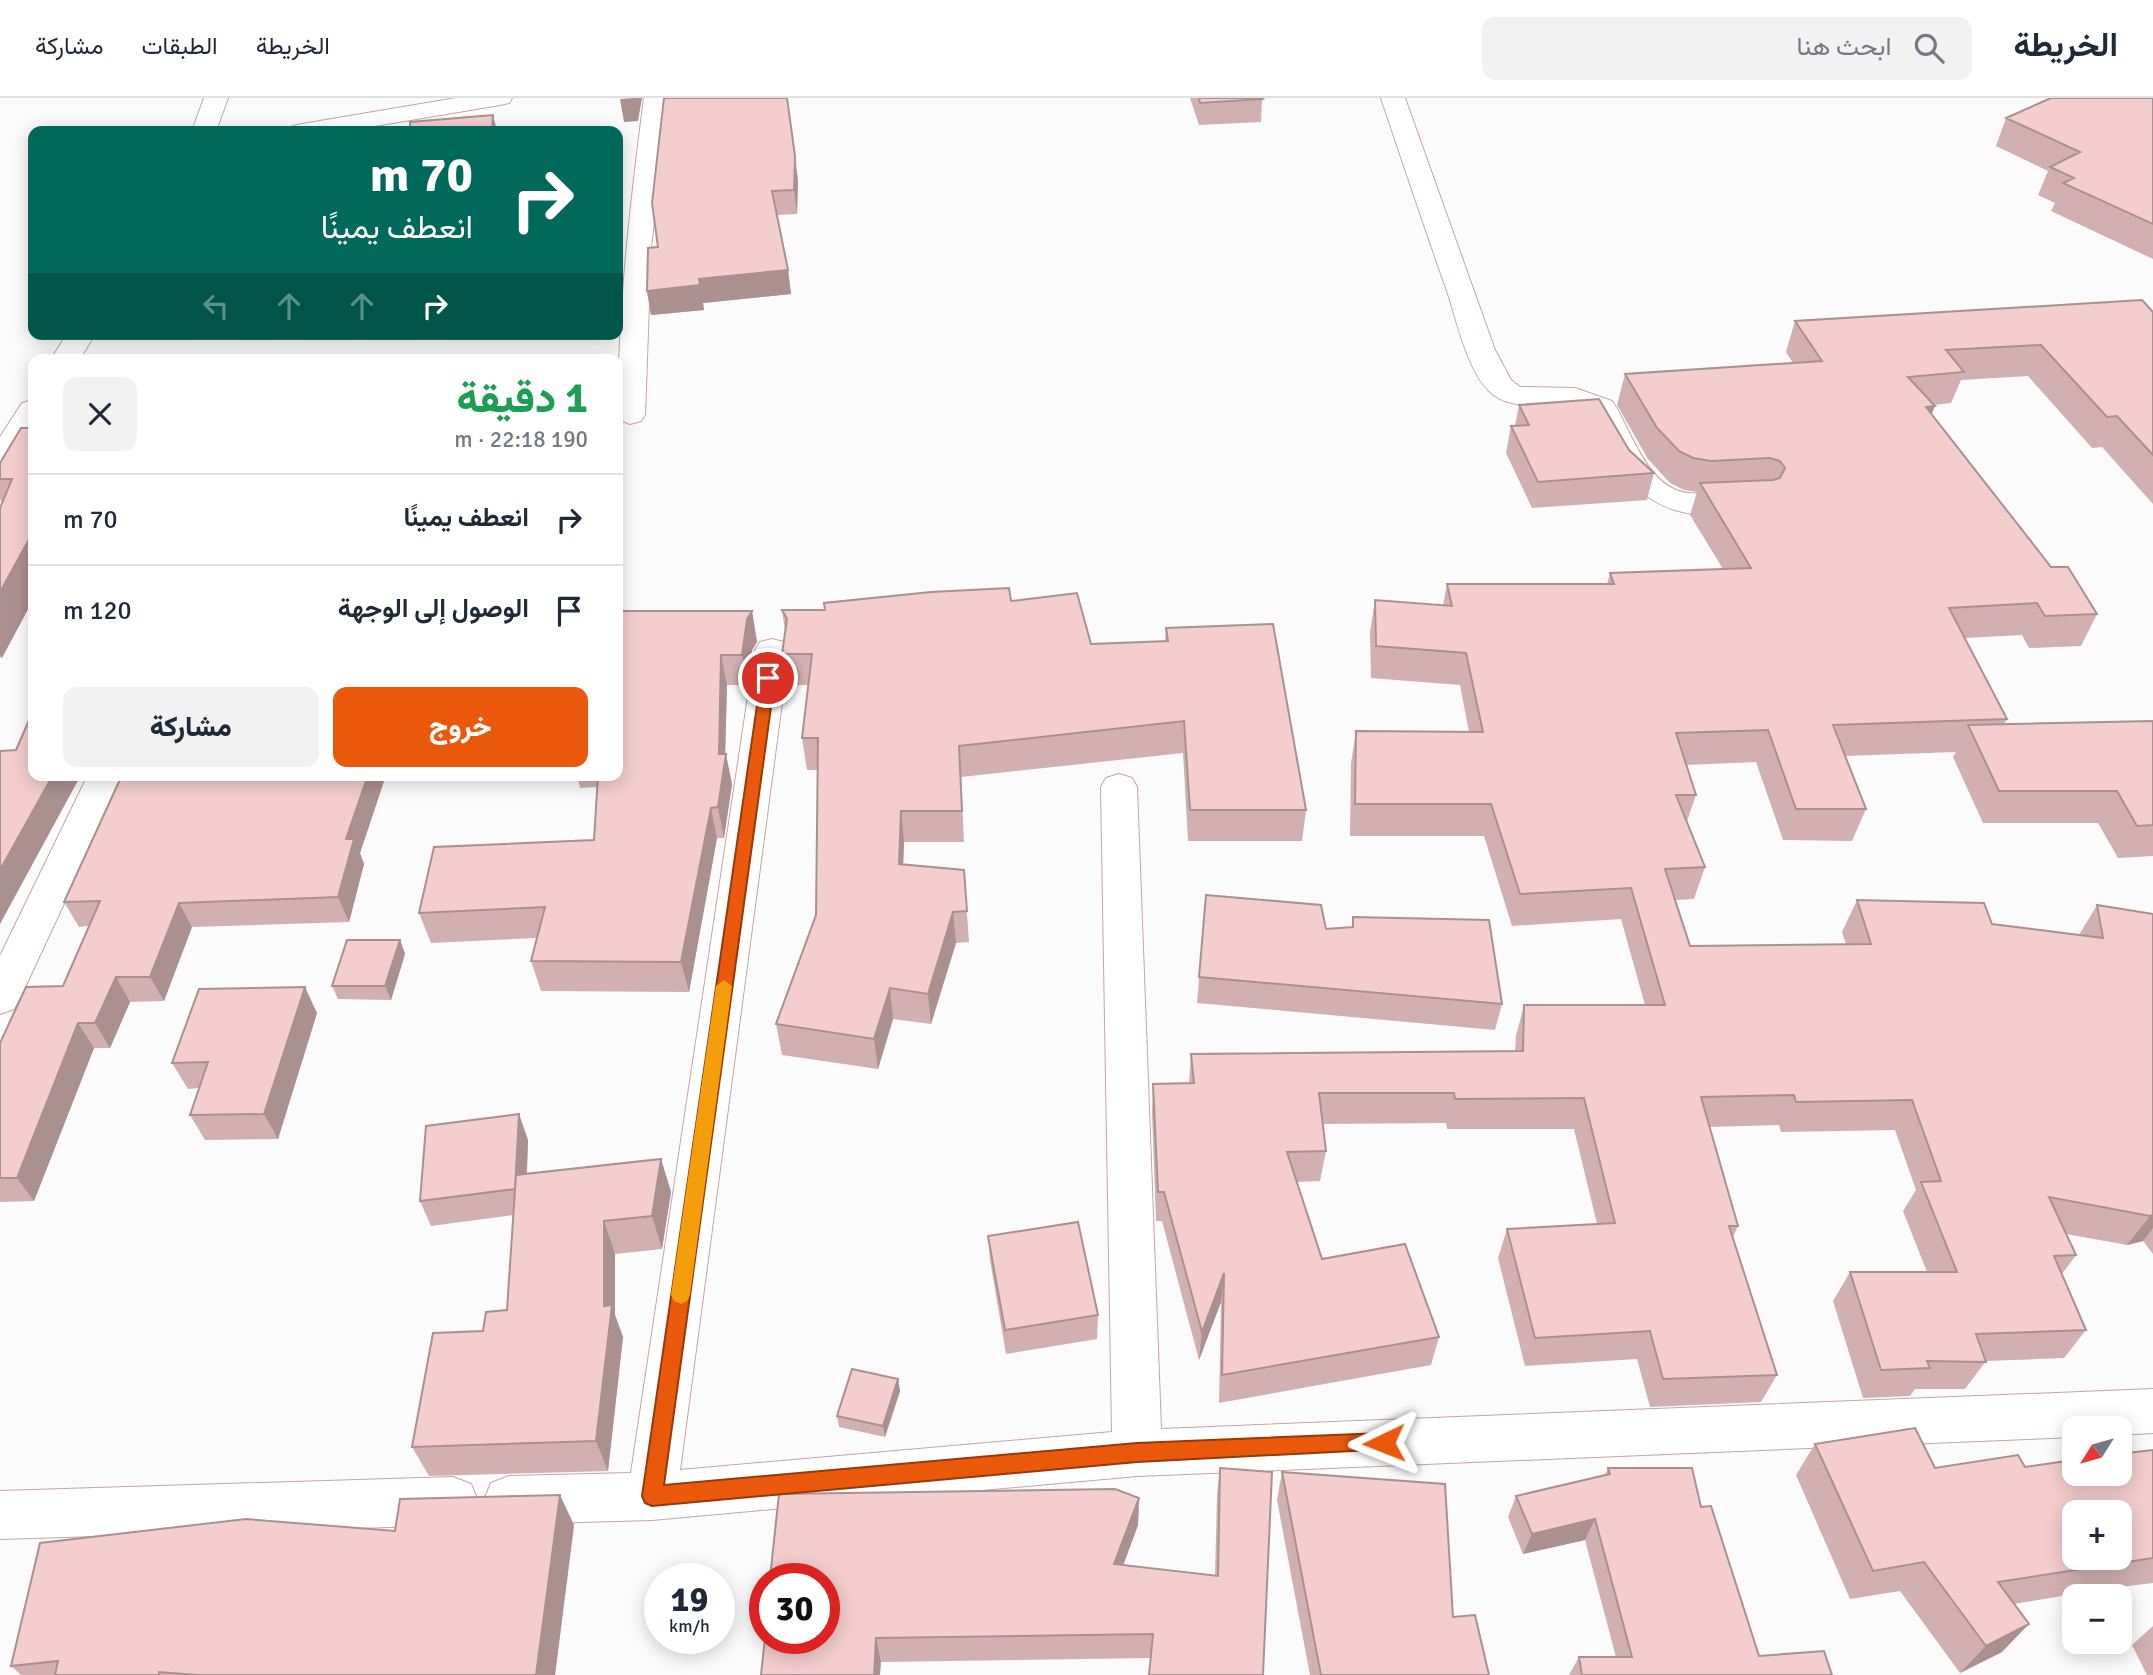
<!DOCTYPE html>
<html lang="ar">
<meta charset="utf-8">
<style>
:root{--surface:#fff;--page:#f2f2f3;--text:#1f2937;--muted:#747a83;--line:#e0e1e3;--accent:#ea580c}
body{margin:0;font-family:Signika,Vazirmatn,sans-serif;background:var(--page);color:var(--text);direction:rtl;height:100vh;display:flex;flex-direction:column;font-size:26px;white-space:nowrap}
*{box-sizing:border-box;margin:0}
p{font-size:23px;color:var(--muted)}
.icon{flex:none;width:38px;height:38px;fill:none;stroke:currentColor;stroke-width:2;stroke-linecap:round;stroke-linejoin:round}
.map{position:relative;flex:1;overflow:hidden;direction:ltr}
.drawer{position:absolute;left:28px;top:256px;width:595px;height:427px;display:flex;flex-direction:column;background:var(--surface);border-radius:14px;box-shadow:0 4px 18px #0003;direction:rtl}
.drawer>*{flex:none}
.banner{position:absolute;left:28px;top:28px;width:595px;height:214px;border-radius:14px;box-shadow:0 4px 18px #0003;direction:rtl;background:#00695c;color:#fff;overflow:hidden}
.needle{width:46px;rotate:233deg}
.controls{position:absolute;left:2062px;top:1318px;display:grid;gap:14px}
.controls a{display:grid;place-items:center;width:70px;height:70px;border-radius:14px;background:var(--surface);box-shadow:0 4px 18px #0003;font-size:35px}
.speed{position:absolute;left:644px;top:1465px;display:flex;gap:14px;font-size:35px;font-weight:700;text-align:center}
.speed>*{display:grid;place-content:center;width:91px;height:91px;border-radius:50%;background:var(--surface);box-shadow:0 4px 18px #0003;line-height:1}
.speed small{font-size:18px;font-weight:400}
.speed .limit{border:10px solid #d22;background:#fff;color:#111}
.pin{position:absolute;display:grid;place-items:center;width:60px;height:60px;color:#fff;margin:-30px;border:4px solid #fff;border-radius:50%;box-shadow:0 2px 7px #0007}
.me{position:absolute;width:77px;margin:-38px;rotate:268deg;stroke-linejoin:round;filter:drop-shadow(0 0 5px #0008)}
.turn{display:flex;align-items:center;gap:24px;height:147px;padding:0 35px;font-size:32px}
.turn .icon{width:91px;height:91px;stroke-width:2.5}
.turn b{display:block;font-size:49px;line-height:60px}
.lanes{display:flex;align-items:center;height:66px;padding:0 35px;background:#0003;justify-content:center;gap:35px;direction:ltr}
.lanes .off{opacity:.35}
.round{display:grid;place-items:center;flex:none;width:74px;height:74px;border-radius:14px;background:var(--page)}
.summary{display:flex;align-items:center;justify-content:space-between;height:119px;padding:0 35px}
h1{font-size:42px;font-weight:800;line-height:52px;color:#1e9e55}
.action{display:flex;gap:14px;margin-top:auto;padding:14px 35px}
.action a{flex:1;height:80px;border-radius:14px;background:var(--accent);color:#fff;font-size:28px;font-weight:800;line-height:80px;text-align:center}
.action a+a{background:var(--page);color:var(--text)}
ul{padding:0;list-style:none}
li{display:flex;align-items:center;gap:21px;height:91px;padding:0 35px;border-top:2px solid var(--line)}
li div{flex:1}
li b{display:block;font-size:26px}
li em{font-style:normal}
header{display:flex;align-items:center;gap:42px;box-sizing:border-box;height:98px;padding:0 35px;background:var(--surface);border-bottom:2px solid var(--line)}
header strong{font-size:33px}
nav{display:flex;gap:38px;margin-inline-start:auto;font-size:24px}
.search{width:490px;height:63px;background:var(--page);display:flex;align-items:center;gap:18px;box-sizing:border-box;padding:0 24px;border-radius:14px;color:var(--muted);font-size:26px}
.map>svg:first-child{display:block}
.lines{fill:none;stroke-linecap:round;stroke-linejoin:round}
.street-casing{stroke:#caa3a4;stroke-width:2}
.secondary-casing{stroke:#caa3a4;stroke-width:2}
.street{fill:#fff;fill-rule:evenodd}
.secondary{fill:#fff;fill-rule:evenodd}
.wall{fill:#d2b0b1}
.shaded-wall{fill:#ab9090}
.building{fill:#f4cdce;stroke:#ab9090;stroke-width:2;fill-rule:evenodd}
.route{fill:#ea580c;stroke:#983908;stroke-width:2}
.slow{fill:#f59e0b}
</style>
<header>
<strong>الخريطة</strong>
<div class="search"><svg class="icon" aria-label="search" viewBox="0 0 24 24"><circle cx="10" cy="10" r="6"/><path d="M15 15l6 6"/></svg>ابحث هنا</div>
<nav><a>الخريطة</a><a>الطبقات</a><a>مشاركة</a></nav>
</header>
<div class="map">
<svg width="2153" height="1577" viewBox="0 0 2153 1577">
<rect width="100%" height="100%" fill="#fbfbfb"/>
<g class="lines">
<g class="street-casing">
<path id="street" d="M456,0H512L509,5L500,7L345,33H290L293,28L302,26Z
M644,0H668L651,150L645,317L641,323L630,326L618,321C618,213 630,107 644,0Z
M1381,0H1405L1495,252L1511,282L1520,289L1575,290L1612,303C1632,332 1646,390 1688,395C1712,398 1735,390 1758,396L1763,403L1758,410C1694,426 1647,416 1612,358C1604,346 1599,327 1590,316C1570,295 1516,321 1489,293C1468,273 1457,224 1448,196C1425,131 1403,65 1381,0Z
M772,541L784,544L789,552L680,1372L1112,1334L1101,689L1106,680L1119,676L1132,680L1137,689L1161,1331L2153,1291V1335L2119,1337V1330H2074V1339L1137,1378L652,1422L509,1426L491,1419L484,1402L491,1385L509,1378L631,1375L755,552L760,544Z
M88,677H124L20,900L14,911L0,916V858Z
M453,1379L471,1386L478,1403L471,1420L453,1427L0,1441V1393Z"/>
</g>
<g class="secondary-casing">
<path id="secondary" d="M204,0H228L216,33H192Z
M67,236H95L80,261H51Z
M33,302V334L11,369L0,371V339L22,305Z"/>
</g>
<use href="#street" class="street"/>
<use href="#secondary" class="secondary"/>
</g>
<path class="wall" d="M664,0L798,82L797,116L777,117L788,172L791,196L703,205L704,212L651,217L647,193L658,149Z
M1190,0H1262L1261,24L1199,27Z
M2153,0V161L2051,113L2055,105L2038,97L2048,73L1996,48L2006,20Z
M2153,214V406L2102,349L2092,350L2028,278L1961,282L1951,305L1934,307L1935,308L1931,316L2051,469L2097,516L2081,548L2029,550L2022,537L1964,540L2007,621L2004,626L2153,623V758L2118,760L2098,725H1983L1953,659L1956,654L1845,658L1866,711L1852,743L1783,742L1756,664L1686,667L1696,697L1687,723L1705,769L1694,801L1675,802L1690,848L1846,846L1842,834L1857,802L1992,826L2079,837L2097,807L2153,816V1156L2143,1143L2127,1147L2066,1136L2076,1157L2062,1176L2086,1232L2064,1260L1986,1263L1965,1291H1915L1910,1298L1863,1300L1833,1203L1850,1174H1927L1903,1113L1916,1092L1895,1032L1781,1034L1779,1027L1710,1029L1738,1128L1733,1139L1777,1277L1761,1304L1650,1309L1637,1261L1525,1268L1498,1160L1507,1131L1597,1126L1574,1031H1447L1446,1025L1322,1026L1326,1053L1320,1083L1297,1084L1322,1161L1439,1239L1431,1267L1219,1305L1221,1204L1199,1262L1162,1123H1156L1152,1016L1153,986L1189,985L1191,956L1515,953L1516,938L1524,907H1645L1621,821L1512,828L1484,738H1350L1351,665L1356,633L1469,634L1460,587L1371,580L1370,534L1375,502L1443,507L1447,486H1607L1610,475L1723,471L1690,417L1697,394L1684,392L1670,385L1648,361L1617,307L1625,276L1793,265L1786,254L1795,223Z
M1519,307L1629,352L1654,375L1647,402L1532,410L1506,355L1511,328H1515Z
M21,330L2,560L0,559V410L2,405L0,401V365Z
M1011,503L1091,546L1165,543L1166,530L1306,712L1302,743H1188L1183,655L961,679L964,744H904L903,766L964,772L969,844L956,845L931,926L893,921L878,971L782,957L776,926L816,817L818,672H807L802,640L809,587H787L782,556L785,533L782,512H825Z
M752,513L757,544L752,552L747,587H727L725,656L732,686L724,740H717L689,894L541,893L531,863L537,840L431,845L419,815L594,742L597,689L580,690L577,677H618Z
M122,677H386L360,755L364,766L349,824L192,829L164,903L130,904L110,950H94L34,1103L0,1104V945L63,888L89,828L79,829L64,804Z
M1206,797L1326,831L1352,829L1353,819L1502,906L1495,932L1197,905Z
M400,842L405,856L391,902L338,901L332,888Z
M317,915L278,1041L205,1042L190,1017L199,990L188,991L172,965Z
M528,1042L527,1076L661,1061L671,1094L662,1151L615,1156V1217L623,1239L608,1373L429,1378L412,1349L483,1233L507,1212L513,1117L431,1128L420,1103Z
M988,1138L1098,1217L1097,1241L1006,1256L990,1162Z
M898,1281L900,1293L885,1339L839,1329L837,1318Z
M1815,1346L1935,1370L2025,1369L2153,1352V1485L2104,1491L2014,1506L2002,1554L1960,1575L1900,1493L1850,1501L1796,1377Z
M1220,1370L1263,1577L1150,1560L881,1564L779,1396L1139,1400L1138,1427L1123,1467L1215,1478L1217,1397Z
M1608,1370L1701,1409L1759,1558L1832,1577H1569L1579,1559H1616L1585,1442L1523,1456L1508,1419L1516,1398L1605,1377Z
M1282,1374L1453,1519L1489,1577H1310L1277,1402Z
M574,1427L555,1577H21L11,1568L395,1433Z
M2153,1528V1577H2147L2132,1547Z"/>
<path class="shaded-wall" d="M634,0H642L638,23L624,24L620,1Z
M493,17L497,33H492Z
M795,58L798,82L797,116L794,92Z
M788,172L791,196L703,205L704,212L651,217L647,193L699,181Z
M1935,308L1922,339L1926,309Z
M33,434V502L2,560L0,557V494Z
M752,513L757,544L752,552L747,587L742,557L747,521Z
M721,557L727,587L725,663L726,656L732,686L724,740L718,709Z
M53,677H81L0,826V772Z
M368,677H386L360,755L364,766L349,824L338,799L346,741Z
M711,710L717,740L689,894L681,864Z
M901,713L904,744L902,797L899,766Z
M179,805L192,829L164,903L150,879Z
M953,814L956,845L931,926L928,896Z
M400,842L405,856L391,902L385,888Z
M116,879L130,904L110,950L95,925Z
M305,889L317,915L278,1041L264,1016Z
M890,890L893,921L878,971L874,941Z
M78,925L94,950L34,1103L17,1080Z
M519,1016L528,1042L525,1116L515,1091Z
M661,1061L671,1094L662,1151L652,1118Z
M2153,1117V1130L2143,1143L2127,1147L2150,1118Z
M604,1123L615,1156V1217L623,1239L608,1373L596,1343L604,1208Z
M1224,1175L1221,1204L1199,1262L1202,1234Z
M898,1281L900,1293L885,1339L883,1328Z
M560,1397L574,1427L555,1577H536Z
M1139,1400L1138,1427L1114,1492V1466Z
M1595,1421L1585,1442L1523,1456L1532,1436Z
M2029,1526L2002,1554L1960,1575L1986,1548Z
M876,1540L881,1564L880,1577H874Z"/>
<path class="building" d="M664,0H787L795,58L794,92L772,93L788,172L699,181L700,187L647,193L648,150L658,149L652,105Z
M1199,0H1262L1263,1L1200,5Z
M2051,0H2153V126L2063,85L2074,80L2050,69L2080,54L2006,20Z
M493,17L492,33H410V24Z
M396,30V33H362Z
M2142,202L2153,214V357L2117,318L2107,319L2041,247L1946,252L1964,274L1908,279L1935,308L1926,309L2051,469H2068L2097,516L2045,518L2037,505L1949,510L2007,621L1833,627L1866,711H1796L1768,632L1676,635L1696,697H1676L1705,769L1665,771L1690,848L1871,846L1857,802L1984,805L1992,826L2103,840L2097,807L2153,816V1117L2150,1118L2049,1099L2076,1157L2054,1158L2086,1232L1976,1236L1986,1264L1927,1263L1930,1270L1881,1272L1850,1174H1957L1921,1084L1941,1083L1912,1002L1796,1004L1794,997L1701,999L1738,1128H1729L1777,1277L1663,1281L1650,1233L1535,1240L1507,1131L1615,1125L1584,1000L1455,1001L1454,995H1319L1326,1053L1287,1054L1322,1161L1405,1146L1439,1239L1222,1277L1224,1175L1202,1234L1164,1094H1158L1153,986L1194,985L1191,956L1523,953L1524,907H1665L1631,790L1520,796L1491,706H1355L1356,633L1483,634L1466,555L1376,548L1375,502L1452,508L1447,486H1614L1610,475L1751,470L1700,385L1773,382L1780,380L1785,370L1780,363L1770,360L1711,363L1693,360L1679,353L1657,330L1625,276L1822,263L1795,223Z
M1599,301L1629,352L1654,375L1538,384L1511,328L1529,327L1519,307Z
M21,330H33V434L0,494V410L12,381H0V365Z
M1009,490L1011,503L1077,495L1091,546L1168,543L1166,530L1273,526L1306,712H1190L1184,623L959,648L962,713H901L899,766L964,772L967,813L953,814L928,896L890,890L874,941L776,926L816,817L818,640H802L812,556H782L787,521L782,512H825L824,505L931,494Z
M618,513H752L747,521L742,557H721L719,656H726L718,709L711,710L681,864L531,863L545,809L419,815L434,749L594,742L598,677H618Z
M33,613V677H53L0,772V653L16,652Z
M2153,623V727L2137,728L2117,693H1999L1968,627Z
M122,677H368L346,741H354L338,799L179,805L150,879H116L95,925H78L17,1080H0V945L26,889L63,888L100,803L64,804Z
M1206,797L1321,807L1326,831L1353,829V819L1489,822L1502,906L1199,879Z
M347,842H400L385,888H332Z
M305,889L264,1016L190,1017L208,964L172,965L199,891Z
M519,1016L515,1091L420,1103L426,1028Z
M661,1061L652,1118L604,1123V1208L612,1207L596,1343L412,1349L433,1235L483,1233L486,1214L507,1212L516,1077Z
M1078,1124L1098,1217L1005,1232L988,1138Z
M852,1271L898,1281L883,1328L837,1318Z
M1915,1330L1935,1370L2018,1357L2025,1369L2074,1362V1376H2119V1356L2153,1352V1460L1998,1484L2029,1526L1986,1548L1924,1464L1873,1473L1815,1346ZM2074,1414H2119V1460H2074Z
M1220,1370L1272,1374L1263,1577H1149L1153,1536L876,1540L874,1577H761L765,1540H824V1480H770L779,1396L1115,1391L1139,1400L1114,1466L1218,1478Z
M1608,1370H1692L1701,1409L1711,1408L1759,1558L1824,1553L1832,1577H1582L1579,1559H1632L1595,1421L1532,1436L1516,1398L1610,1376Z
M1282,1374L1445,1386L1453,1519L1475,1517L1489,1577H1321Z
M560,1397L536,1577H198L159,1574V1577H55L58,1563L11,1568L40,1445L246,1421L395,1433L400,1401Z"/>
<path class="route" d="M768,575L775,580L664,1387L1137,1345L1384,1335L1391,1338L1394,1345L1391,1351L1137,1364L652,1408L645,1405L642,1398L761,580Z"/>
<path class="slow" d="M724,882L732,888L690,1197L687,1203L681,1206L674,1203L671,1197L716,888Z"/>
</svg>
<div class="controls">
<a><svg class="needle" viewBox="-14 -14 28 28"><path d="M0-13l5 13h-10z" fill="#e53935"/><path d="M0 13l5-13h-10z" fill="#747a83"/></svg></a>
<a>+</a>
<a>−</a>
</div>
<div class="speed"><div>19<small>km/h</small></div><div class="limit">30</div></div>
<div class="pin" style="left:768px;top:580px;background:#d93025"><svg class="icon" aria-label="arrive" viewBox="0 0 24 24"><path d="M6 21V4h12l-3 4 3 4H6"/></svg></div>
<svg class="me" style="left:1384px;top:1345px" viewBox="-20 -20 40 40"><path d="M0-17L14 15 0 8-14 15z" fill="#ea580c" stroke="#fff" stroke-width="4"/></svg>
<div class="banner">
<div class="turn"><svg class="icon" aria-label="right" viewBox="0 0 24 24"><path d="M7 20v-9h11M14 6l5 5-5 5"/></svg><div><b>70 m</b>انعطف يمينًا</div></div>
<div class="lanes"><svg class="icon off" aria-label="left" viewBox="0 0 24 24"><path d="M17 20v-9H6M10 6l-5 5 5 5"/></svg><svg class="icon off" aria-label="ahead" viewBox="0 0 24 24"><path d="M12 20V5M6 11l6-6 6 6"/></svg><svg class="icon off" aria-label="ahead" viewBox="0 0 24 24"><path d="M12 20V5M6 11l6-6 6 6"/></svg><svg class="icon" aria-label="right" viewBox="0 0 24 24"><path d="M7 20v-9h11M14 6l5 5-5 5"/></svg></div>
</div>
<section class="drawer">
<div class="summary"><div><h1>1 دقيقة</h1><p>190 m · 22:18</p></div><a class="round"><svg class="icon" aria-label="close" viewBox="0 0 24 24"><path d="M6 6l12 12M18 6L6 18"/></svg></a></div>
<ul>
<li><svg class="icon" aria-label="right" viewBox="0 0 24 24"><path d="M7 20v-9h11M14 6l5 5-5 5"/></svg><div><b>انعطف يمينًا</b></div><em>70 m</em></li>
<li><svg class="icon" aria-label="arrive" viewBox="0 0 24 24"><path d="M6 21V4h12l-3 4 3 4H6"/></svg><div><b>الوصول إلى الوجهة</b></div><em>120 m</em></li>
</ul>
<div class="action"><a>خروج</a><a>مشاركة</a></div>
</section>
</div>
